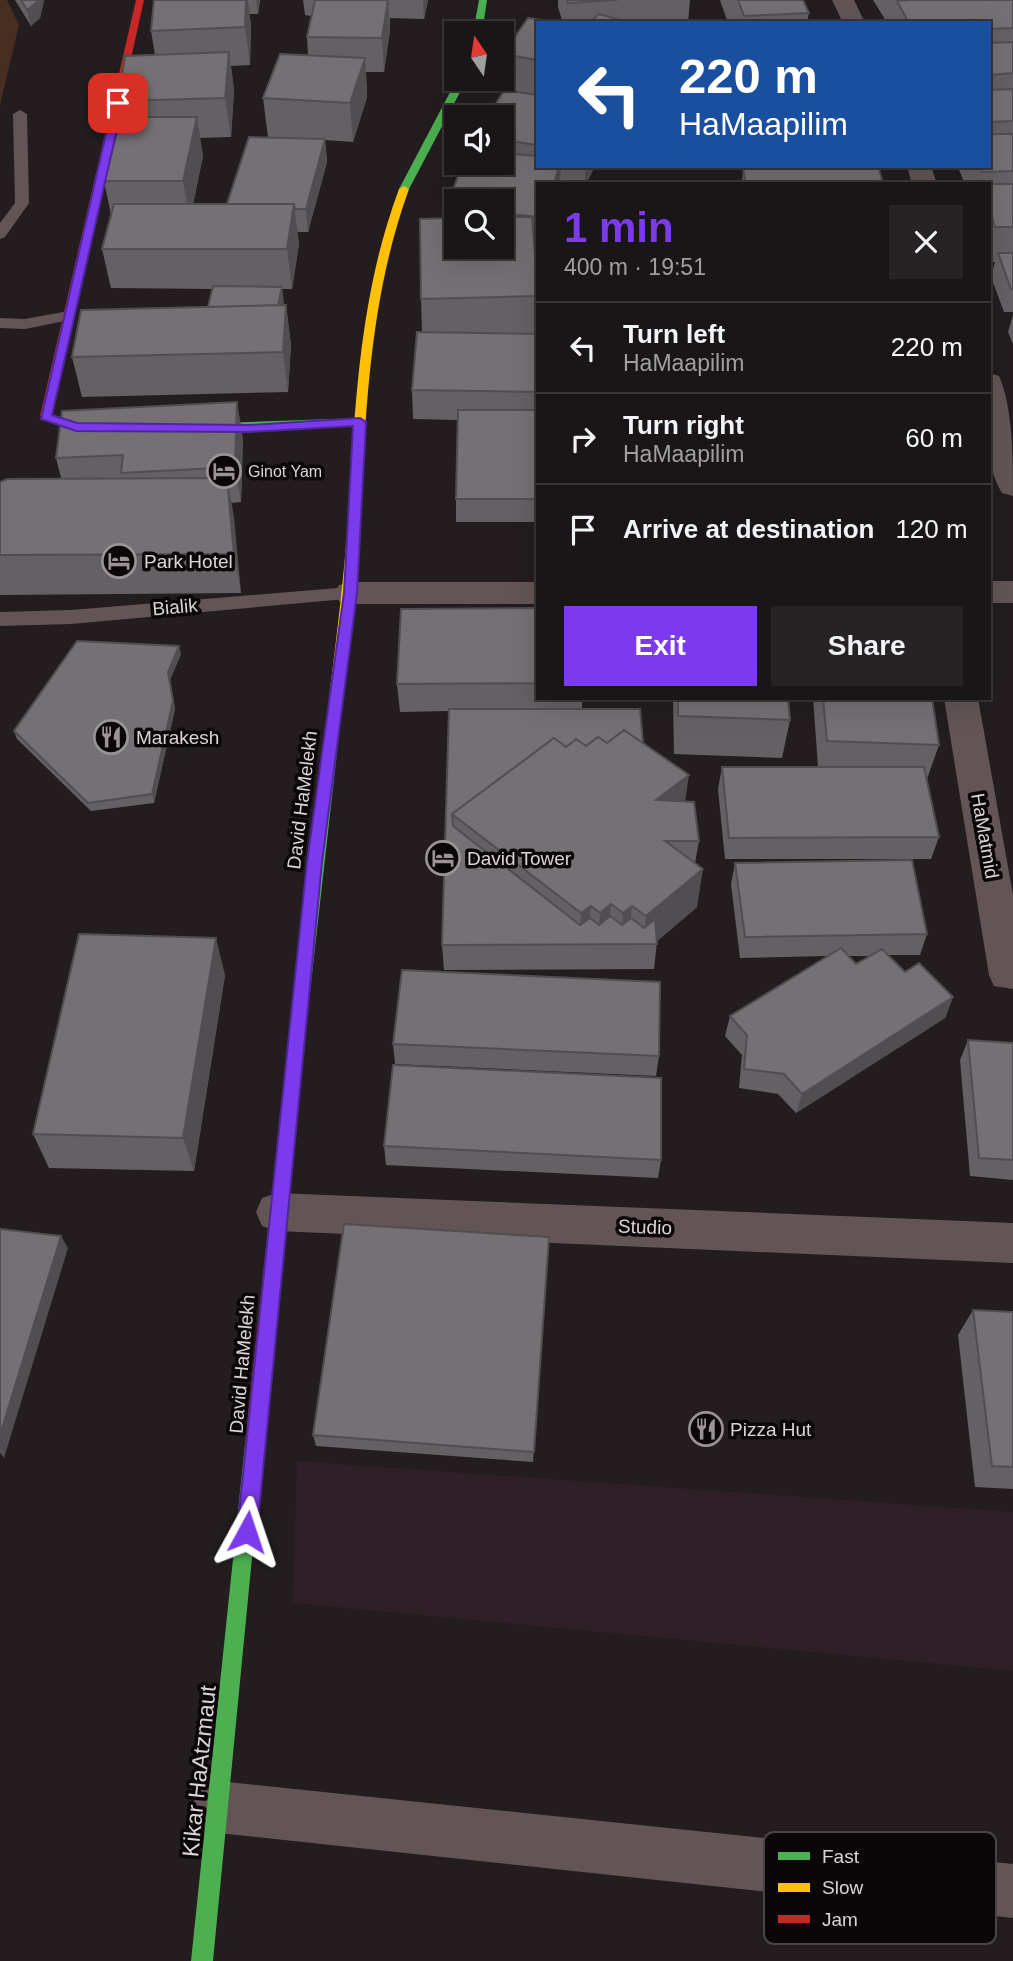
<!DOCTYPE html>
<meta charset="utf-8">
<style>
:root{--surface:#1a1618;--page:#272325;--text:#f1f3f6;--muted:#9f9fa2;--line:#383537;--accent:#7c3aed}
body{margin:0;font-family:Helvetica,sans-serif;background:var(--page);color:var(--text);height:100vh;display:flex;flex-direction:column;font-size:26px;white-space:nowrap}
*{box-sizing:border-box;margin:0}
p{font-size:23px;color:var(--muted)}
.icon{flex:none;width:38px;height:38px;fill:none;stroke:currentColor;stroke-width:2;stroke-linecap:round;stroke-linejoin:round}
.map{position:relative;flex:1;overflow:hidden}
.drawer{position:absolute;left:536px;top:182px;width:455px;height:518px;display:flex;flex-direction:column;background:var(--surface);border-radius:0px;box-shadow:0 7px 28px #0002,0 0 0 2px var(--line)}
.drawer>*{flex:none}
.top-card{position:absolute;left:536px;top:21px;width:455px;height:147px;border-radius:0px;box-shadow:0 7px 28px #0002,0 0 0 2px var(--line);background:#1a4fa0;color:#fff;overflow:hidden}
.needle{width:46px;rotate:347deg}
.tools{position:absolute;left:444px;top:21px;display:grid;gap:14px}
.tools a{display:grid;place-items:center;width:70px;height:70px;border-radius:0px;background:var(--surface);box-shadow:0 7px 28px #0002,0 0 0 2px var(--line);font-size:35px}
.pin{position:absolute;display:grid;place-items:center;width:60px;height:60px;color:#fff;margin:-30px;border-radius:14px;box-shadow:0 4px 10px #0006}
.me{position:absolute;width:77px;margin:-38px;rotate:5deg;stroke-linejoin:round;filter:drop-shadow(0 0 5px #0008)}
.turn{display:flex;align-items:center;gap:24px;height:147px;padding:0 28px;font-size:32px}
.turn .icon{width:91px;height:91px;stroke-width:2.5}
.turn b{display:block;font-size:49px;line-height:60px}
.round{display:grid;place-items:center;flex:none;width:74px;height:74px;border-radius:0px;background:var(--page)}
.head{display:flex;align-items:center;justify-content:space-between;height:119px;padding:0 28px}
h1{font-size:42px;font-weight:800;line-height:52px;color:var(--accent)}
.primary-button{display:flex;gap:14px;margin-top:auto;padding:14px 28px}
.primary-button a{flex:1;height:80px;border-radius:0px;background:var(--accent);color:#fff;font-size:28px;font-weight:800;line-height:80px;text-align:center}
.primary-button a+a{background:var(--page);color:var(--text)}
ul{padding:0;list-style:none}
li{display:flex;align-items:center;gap:21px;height:91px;padding:0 28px;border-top:2px solid var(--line)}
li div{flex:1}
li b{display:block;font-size:26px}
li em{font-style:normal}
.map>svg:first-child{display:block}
.built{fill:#2f1f27}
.green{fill:#482d21}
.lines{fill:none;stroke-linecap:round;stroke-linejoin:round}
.lane{fill:#635556;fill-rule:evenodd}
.street{fill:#635556;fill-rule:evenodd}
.fast{fill:#4caf50;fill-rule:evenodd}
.slow{fill:#ffc107;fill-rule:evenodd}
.jam{fill:#c62828;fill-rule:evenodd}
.wall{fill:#646064;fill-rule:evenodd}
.shaded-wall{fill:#514e51}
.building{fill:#747074;stroke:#514e51;stroke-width:2}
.route{fill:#7c3aed;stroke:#51269a;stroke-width:2}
.labels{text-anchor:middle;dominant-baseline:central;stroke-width:7;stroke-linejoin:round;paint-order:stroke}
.far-poi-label{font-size:16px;fill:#dbd3d7;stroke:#0b0709;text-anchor:start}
.poi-label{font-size:19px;fill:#dbd3d7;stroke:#0b0709;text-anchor:start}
.street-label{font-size:19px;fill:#dbd3d7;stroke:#0b0709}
.near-street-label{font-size:23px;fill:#dbd3d7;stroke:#0b0709}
.key{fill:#0b0709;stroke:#494447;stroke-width:2}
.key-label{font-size:19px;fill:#dbd3d7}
</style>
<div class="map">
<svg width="1013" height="1961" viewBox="0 0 1013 1961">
<rect width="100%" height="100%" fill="#231d20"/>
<path class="built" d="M297,1461L1013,1512V1671L293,1603Z"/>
<path class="green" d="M0,0H7L19,25L0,105Z"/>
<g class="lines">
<path class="lane" d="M20,110L27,114L29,203L5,237L0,239V223L15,203L13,114Z
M69,311L75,313V319L25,329L0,328V318L25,319Z
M350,587L359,593L357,598L71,624L0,626V612L71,610Z"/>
<path class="street" d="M832,0H854L865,23H843Z
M907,166H931L937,184H912Z
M989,373L999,376C1013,408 1013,459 1013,496L1002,493C982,461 987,409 989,373Z
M989,581H1013V603H989Z
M350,582H537V604H350L339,601L334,593L339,585Z
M944,698H978L1013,895V989L994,986L989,975Z
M277,1193L1013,1223V1263L277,1231L262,1226L256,1212L262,1198Z
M218,1781L1013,1864V1918L218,1833L199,1826L192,1807L199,1788Z"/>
<path class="fast" d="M479,0H487L482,33H473Z
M457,79H467L409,189L400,191L399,189Z
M360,418L364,419V425L190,432L184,428L190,424Z
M337,685L344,690L294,1134L292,1139L286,1141L280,1139L278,1134L330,690Z
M254,1435L261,1437L263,1444L213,1961H191L245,1444L247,1437Z"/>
<path class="slow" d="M404,186L409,189C370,296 366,407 360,520C357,577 351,633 344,690L337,695L330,690C337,633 344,577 348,520C355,407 359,296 399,189Z"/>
<path class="jam" d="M136,0H144L52,414L77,423H113L119,427C103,439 55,428 40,416Z
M286,1127L292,1129L294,1134L263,1444L261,1451L254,1453L247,1451L245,1444L278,1134L280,1129Z"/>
</g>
<path class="wall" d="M15,0H44L40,18L31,26Z
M154,0H260L258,14H249L251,25L250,65L231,66L234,91L231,137L200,138L203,156L193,204H227L268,137L263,98L308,55L307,37L311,16L305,15L303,0H428L424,19L390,18V30L384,72H366L367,97L353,142L325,140L327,162L308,232H297L299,244L292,289H282L283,305H286L291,345L288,392L82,397L72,357L208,307L213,289L111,288L102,249L111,215L104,181L121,117L118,101L155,55L151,31Z
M558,0H690L688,23H537V166H595L586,184H537V252H535L537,280V522H456V499L458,420L413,419L412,390L417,332H422L421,299L420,219H447L446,208L463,163H502V117H488L503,91V54L528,18L563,23L558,7ZM457,201H502V247H457Z
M720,0H803L809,13L807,23H728Z
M873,0H1013V312H1004L991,277L995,262H989V184H965L959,170L960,166H989V23H893L894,20L886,21Z
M743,169L883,184H742Z
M1013,315V344L1008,332Z
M243,438L241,502L231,503L241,593L0,595V482L61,478L56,458Z
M537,608V698H582V709L643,743L685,801L699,841L695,863L697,907L657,941L654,969L444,970L442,945L449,711L400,712L397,684Z
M181,654L170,680L175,709L154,803L91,811L17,739L14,731Z
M673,698H788L790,720L782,758L674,754Z
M813,698H932L939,745L927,779L939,837L931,859H725L718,789L722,767H818Z
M735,863L927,934L920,955H888L905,972L953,997L945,1018L796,1113L778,1094L739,1088L742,1055L725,1036L730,1016L828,956L740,958L731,884ZM848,956H871L856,964Z
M225,975L194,1171L49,1168L33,1134Z
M968,1040L1013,1043V1180L970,1176L960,1060Z
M393,1044L659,1056L656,1076L395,1064Z
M384,1146L661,1160L658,1178L386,1165Z
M549,1237L533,1462L316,1446L313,1435Z
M973,1310L1013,1312V1489L975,1487L958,1335Z"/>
<path class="shaded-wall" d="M37,0H44L40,18L31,26L27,10Z
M246,0H248L251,25L250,65L245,27Z
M256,0H260L258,14Z
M388,0L390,30L384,72L382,38Z
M423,0H428L424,19Z
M229,52L234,91L231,137L225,98Z
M365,58L367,97L353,142L350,103Z
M197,117L203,156L190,220L183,181Z
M325,139L327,162L308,232L306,209Z
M559,166H561L560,184H554Z
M585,166H595L586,184H585Z
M294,204L299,244L292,289L287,249Z
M282,287L284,303L277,339L274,322Z
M286,305L291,345L288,392L283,352Z
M237,402L243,438L241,502L235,467Z
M227,478L234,517L241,593L234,554Z
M179,646L181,654L170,680L175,709L154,803L152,794L168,672Z
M689,775L683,815L656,800Z
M703,869L697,907L654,944H643L646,916Z
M611,904L608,942L597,944L600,913Z
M591,906L588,944H579L581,913Z
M632,906L628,944H620L623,913Z
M216,938L225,975L194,1171L183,1138Z
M953,997L945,1018L796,1113L802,1094Z
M61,1236L68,1248L4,1458L0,1453V1435Z"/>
<path class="building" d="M21,0H37V2L27,10Z
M154,0H246L245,27L151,31Z
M315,0H388L382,38L307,37Z
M567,0H617L568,3Z
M738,0H803L809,13L744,16Z
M910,0H1013V28L989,29V23H909L897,1Z
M599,14L631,23H589Z
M528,18L563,23H537V60L503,54Z
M1013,42V73L989,75V43Z
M229,52L225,98L118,101L125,56Z
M280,54L365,58L350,103L263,98Z
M1013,89V121L989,122V90Z
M504,90L537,95V145L502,140V117H488Z
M121,117H197L183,181H104Z
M989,134H1013V171L982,172L980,166H989Z
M249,137L325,139L306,209H295L294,204H227Z
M502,153L537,156V166H559L554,184H537V217L502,213V201H457V209L446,208L463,163H502Z
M743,169H879L883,184H746Z
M989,184H1013V227H995L989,208Z
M114,204H294L287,249H102Z
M502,217H532L537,280V296L421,299L420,219L457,218V247H502Z
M998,253H1013V289H1011Z
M213,286L282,287L278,305L208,307Z
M286,305L283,352L72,357L81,310Z
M417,332L537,334V392L412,390Z
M237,402L235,467L121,473L123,455L56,458L62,411Z
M458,410H537V499H456Z
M227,478L234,554L0,555V482L7,479Z
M537,608V683L397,684L401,609Z
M77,641L179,646L168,672L173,701L152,794L88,803L14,731Z
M678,698H788L790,720L678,716Z
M823,698H932L939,745L827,741Z
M449,709H640L643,743L624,730L607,743L598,737L586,746L576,739L566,747L554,738L452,814L453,826L580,925L590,918L599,925L610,916L622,925L631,918L644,928L655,919L657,944L442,945Z
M624,730L689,775L656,800L694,802L699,841H665L703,869L646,916L632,906L623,913L611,904L600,913L591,906L581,913L452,814L554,738L566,747L576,739L586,746L598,737L607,743Z
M722,767H924L939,837L729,838Z
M912,860L927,934L745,937L735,863Z
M79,934L216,938L183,1138L33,1134Z
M841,948L856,964L882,949L905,972L919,963L953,997L802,1094L784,1074L744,1069L747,1035L730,1016Z
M402,970L660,982L659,1056L393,1044Z
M968,1040L1013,1043V1160L979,1158Z
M393,1065L661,1078V1160L384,1146Z
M344,1224L549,1237L534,1452L313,1435Z
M0,1229L61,1236L0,1435Z
M973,1310L1013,1312V1467L992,1466Z"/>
<path class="route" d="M118,100L123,103L52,415L77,423L249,425L360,418L366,422L357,593L322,862L257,1532L254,1539L247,1542L240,1539L237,1532L307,862L344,593L353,426L249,432L76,431L41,419L113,103Z"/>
<defs>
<g id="hotel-ring" transform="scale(1.75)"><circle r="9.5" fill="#0b0709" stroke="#9b9397" stroke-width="1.5"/><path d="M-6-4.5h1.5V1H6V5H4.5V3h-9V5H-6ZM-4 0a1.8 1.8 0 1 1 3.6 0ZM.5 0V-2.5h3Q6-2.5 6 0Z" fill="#9b9397"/></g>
<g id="restaurant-ring" transform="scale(1.75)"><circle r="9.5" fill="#0b0709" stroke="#9b9397" stroke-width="1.5"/><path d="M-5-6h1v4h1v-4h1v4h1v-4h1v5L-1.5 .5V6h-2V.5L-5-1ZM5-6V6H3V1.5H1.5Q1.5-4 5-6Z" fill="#9b9397"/></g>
</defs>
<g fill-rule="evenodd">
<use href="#hotel-ring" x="224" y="471"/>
<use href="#hotel-ring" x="119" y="561"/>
<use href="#restaurant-ring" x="111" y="737"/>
<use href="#hotel-ring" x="443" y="858"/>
<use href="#restaurant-ring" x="706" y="1429"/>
</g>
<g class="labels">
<g class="far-poi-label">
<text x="248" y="471">Ginot Yam</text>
</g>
<g class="poi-label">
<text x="144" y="561">Park Hotel</text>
<text x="136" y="737">Marakesh</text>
<text x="467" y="858">David Tower</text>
<text x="730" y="1429">Pizza Hut</text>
</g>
<g class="street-label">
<text transform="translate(175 607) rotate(-5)">Bialik</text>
<text transform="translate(302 800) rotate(-83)">David HaMelekh</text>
<text transform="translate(985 836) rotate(80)">HaMatmid</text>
<text transform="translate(645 1227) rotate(2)">Studio</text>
<text transform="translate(242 1364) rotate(-85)">David HaMelekh</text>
</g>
<g class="near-street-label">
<text transform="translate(199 1771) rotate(-84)">Kikar HaAtzmaut</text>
</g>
</g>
<rect x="764" y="1832" width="232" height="112" rx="10" class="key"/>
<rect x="778" y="1852" width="32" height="8" fill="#4caf50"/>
<rect x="778" y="1883" width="32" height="9" fill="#ffc107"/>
<rect x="778" y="1915" width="32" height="8" fill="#c62828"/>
<g class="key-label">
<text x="822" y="1863">Fast</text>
<text x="822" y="1894">Slow</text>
<text x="822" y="1926">Jam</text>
</g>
</svg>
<div class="tools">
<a><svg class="needle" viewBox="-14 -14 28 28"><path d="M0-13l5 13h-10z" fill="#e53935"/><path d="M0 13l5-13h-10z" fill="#9f9fa2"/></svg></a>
<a><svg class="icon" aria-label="sound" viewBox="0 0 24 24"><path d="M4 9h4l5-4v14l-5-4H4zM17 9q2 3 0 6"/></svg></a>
<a><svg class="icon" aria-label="search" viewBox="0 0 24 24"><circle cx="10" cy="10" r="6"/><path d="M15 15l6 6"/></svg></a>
</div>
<div class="pin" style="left:118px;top:103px;background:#d93025"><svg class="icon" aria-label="arrive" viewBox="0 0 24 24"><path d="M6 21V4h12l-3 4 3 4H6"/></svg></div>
<svg class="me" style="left:247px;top:1532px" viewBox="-20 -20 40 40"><path d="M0-17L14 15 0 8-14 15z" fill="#7c3aed" stroke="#fff" stroke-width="4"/></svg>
<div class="top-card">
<div class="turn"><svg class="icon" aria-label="left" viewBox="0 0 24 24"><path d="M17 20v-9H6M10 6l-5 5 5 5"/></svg><div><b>220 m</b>HaMaapilim</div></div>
</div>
<section class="drawer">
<div class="head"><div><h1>1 min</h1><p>400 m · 19:51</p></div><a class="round"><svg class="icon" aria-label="close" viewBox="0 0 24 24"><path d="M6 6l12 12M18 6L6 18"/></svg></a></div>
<ul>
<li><svg class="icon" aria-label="left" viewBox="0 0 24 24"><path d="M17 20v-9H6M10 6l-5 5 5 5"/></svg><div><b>Turn left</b><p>HaMaapilim</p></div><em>220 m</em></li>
<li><svg class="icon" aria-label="right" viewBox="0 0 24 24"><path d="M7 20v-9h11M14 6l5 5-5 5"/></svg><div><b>Turn right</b><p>HaMaapilim</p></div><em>60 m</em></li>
<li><svg class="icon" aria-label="arrive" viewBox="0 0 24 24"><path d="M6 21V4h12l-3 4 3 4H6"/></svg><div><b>Arrive at destination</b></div><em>120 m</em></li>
</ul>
<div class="primary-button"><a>Exit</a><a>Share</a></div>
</section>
</div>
